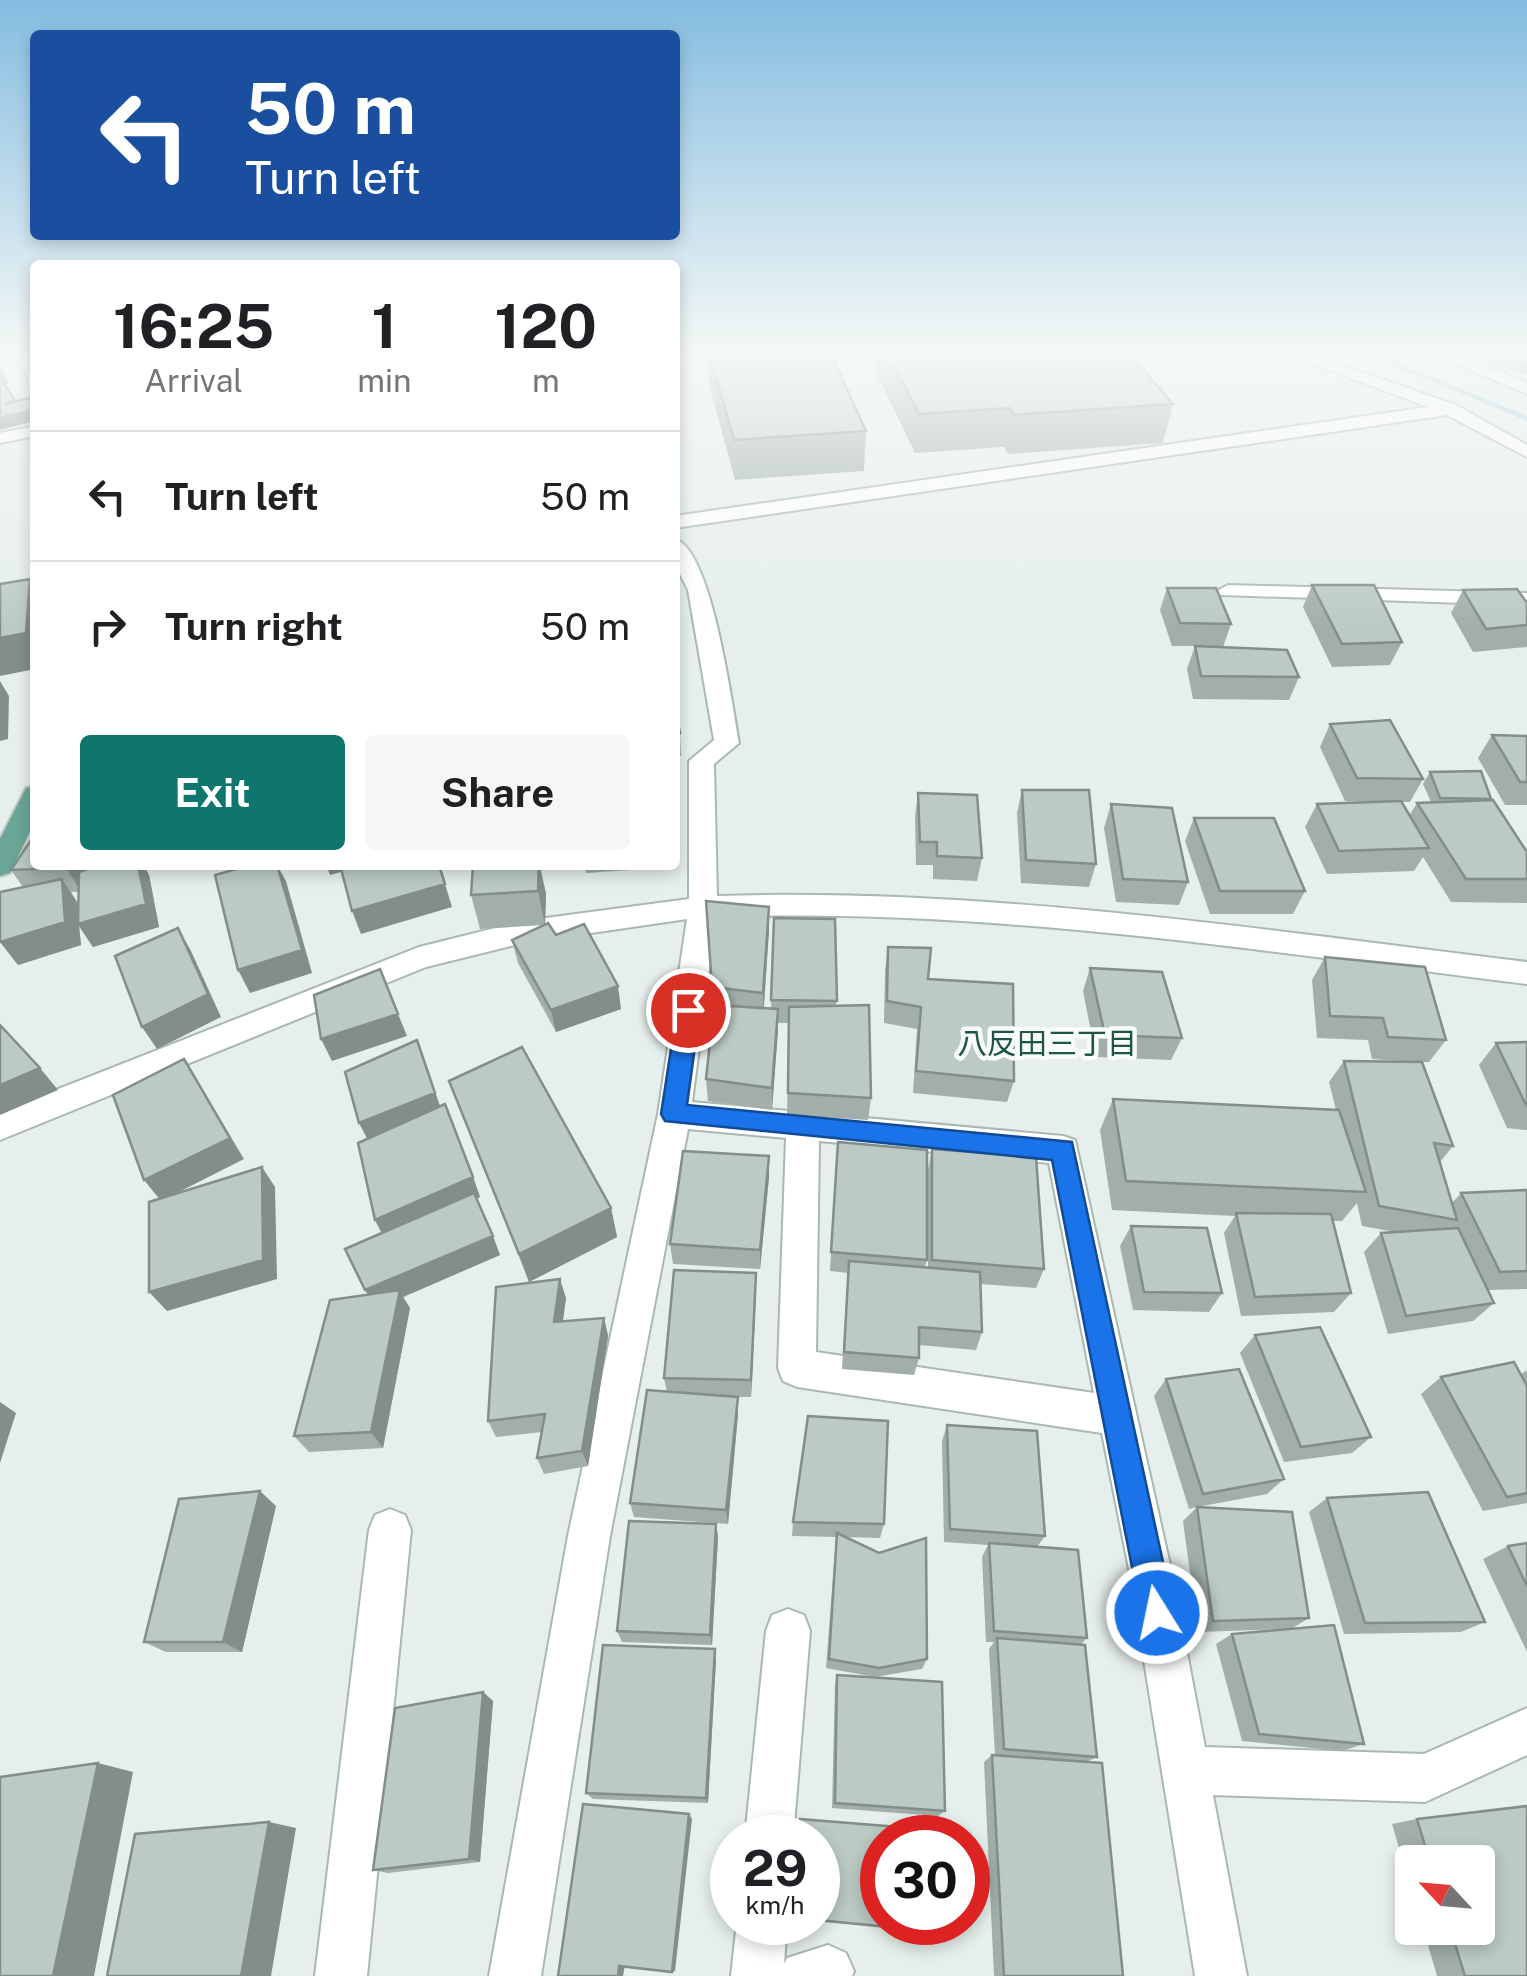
<!DOCTYPE html>
<meta charset="utf-8">
<style>
:root{--surface:#fff;--page:#f6f6f6;--text:#202124;--muted:#757577;--line:#e0e0e0;--accent:#0f766e}
body{margin:0;font-family:"Public Sans","Noto Sans JP",sans-serif;background:var(--page);color:var(--text);height:100vh;display:flex;flex-direction:column;font-size:38px;white-space:nowrap}
*{box-sizing:border-box;margin:0}
p{font-size:32px;color:var(--muted)}
.icon{flex:none;width:55px;height:55px;fill:none;stroke:currentColor;stroke-width:2;stroke-linecap:round;stroke-linejoin:round}
.map{position:relative;flex:1;overflow:hidden}
.sheet{position:absolute;left:30px;top:260px;width:650px;height:610px;display:flex;flex-direction:column;background:var(--surface);border-radius:10px;box-shadow:0 5px 15px #0003}
.sheet>*{flex:none}
.hud{position:absolute;left:30px;top:30px;width:650px;height:210px;border-radius:10px;box-shadow:0 5px 15px #0003;background:#1a4fa0;color:#fff;overflow:hidden}
.needle{width:65px;rotate:296deg}
.fabs{position:absolute;left:1395px;top:1845px;display:grid;gap:20px}
.fabs a{display:grid;place-items:center;width:100px;height:100px;border-radius:10px;background:var(--surface);box-shadow:0 5px 15px #0003;font-size:50px}
.speed{position:absolute;left:710px;top:1815px;display:flex;gap:20px;font-size:50px;font-weight:700;text-align:center}
.speed>*{display:grid;place-content:center;width:130px;height:130px;border-radius:50%;background:var(--surface);box-shadow:0 5px 15px #0003;line-height:1}
.speed small{font-size:25px;font-weight:400}
.speed .limit{border:15px solid #d22;background:#fff;color:#111}
.pin{position:absolute;display:grid;place-items:center;width:85px;height:85px;color:#fff;margin:-42px;border:5px solid #fff;border-radius:50%;box-shadow:0 2px 10px #0007}
.me{position:absolute;width:110px;margin:-55px;rotate:350deg;stroke-linejoin:round;filter:drop-shadow(0 0 8px #0008)}
.turn{display:flex;align-items:center;gap:35px;height:210px;padding:0 50px;font-size:45px}
.turn .icon{width:130px;height:130px;stroke-width:2.5}
.turn b{display:block;font-size:70px;line-height:85px}
.eta{display:flex;justify-content:space-evenly;align-items:center;height:170px;text-align:center}
.eta b{font-size:60px;font-weight:700;line-height:70px}
.primary-button{display:flex;gap:20px;margin-top:auto;padding:20px 50px}
.primary-button a{flex:1;height:115px;border-radius:10px;background:var(--accent);color:#fff;font-size:40px;font-weight:700;line-height:115px;text-align:center}
.primary-button a+a{background:var(--page);color:var(--text)}
ul{padding:0;list-style:none}
li{display:flex;align-items:center;gap:30px;height:130px;padding:0 50px;border-top:2px solid var(--line)}
li div{flex:1}
li b{display:block;font-size:38px}
li em{font-style:normal}
.map>svg:first-child{display:block}
.lines{fill:none;stroke-linecap:round;stroke-linejoin:round}
.stream{fill:#8ec9d4;fill-rule:evenodd}
.minor-casing{stroke:#a8b8b2;stroke-width:4}
.major-casing{stroke:#c2cac8;stroke-width:4}
.minor{fill:#fff;fill-rule:evenodd}
.major{fill:#6aa596;fill-rule:evenodd}
.wall{fill:#a1aea9;fill-rule:evenodd}
.shaded-wall{fill:#838d89}
.building{fill:#bbcac4;stroke:#838d89;stroke-width:2.5}
.route{fill:#1a73e8;stroke:#114b97;stroke-width:2.5}
.labels{text-anchor:middle;dominant-baseline:central;stroke-width:9;stroke-linejoin:round;paint-order:stroke}
.neighbourhood-label{font-size:30px;fill:#1f5548;stroke:#f7fbf9}
</style>
<div class="map">
<svg width="1527" height="1976" viewBox="0 0 1527 1976">
<rect width="100%" height="100%" fill="#e6efeb"/>
<g class="lines">
<path class="stream" d="M1361,352H1371L1527,416V421Z"/>
<g class="minor-casing">
<path id="minor" d="M12,352H28L35,363V381L29,379Z
M1281,352H1303L1456,405L1527,445V457L1447,415L675,528V516L1428,407Z
M1428,352H1449L1527,383V394Z
M35,426V436L0,443V433Z
M675,539C712,550 732,705 739,743L714,764L717,896C984,887 1262,930 1527,962V984C1262,951 983,907 716,917L692,1102L1063,1136L1075,1140L1172,1574L1205,1747L1424,1754L1527,1708V1755L1425,1802L1213,1795L1247,1976H1195L1130,1574L1102,1433L797,1387L783,1381L778,1368L786,1138L688,1129L610,1536L541,1976H489L568,1536L658,1114L687,919L523,943L426,967L0,1140V1112L419,947L523,921L689,899V761L714,740L688,590L675,564ZM819,1141L1049,1163L1094,1393L816,1352Z
M1228,585L1527,593V605L1221,595L1217,591Z
M390,1509L405,1515L411,1530L367,1976H315L369,1530L375,1515Z
M788,1609L804,1615L810,1631L793,1838H745L766,1631L772,1615Z
M737,1922H787L784,1964L787,1958L828,1945L846,1953L854,1971L852,1976H731Z"/>
</g>
<g class="major-casing">
<path id="major" d="M35,786V821L10,873L0,876V839L26,788Z"/>
</g>
<use href="#minor" class="minor"/>
<use href="#major" class="major"/>
</g>
<path class="wall" d="M708,352H830L866,431L864,471L735,480L709,384Z
M838,352H1128L1173,404L1163,443L1008,454L1004,447L915,453L876,373L877,360L843,362Z
M1482,352H1527V373L1521,375L1479,358Z
M1312,585L1402,642L1390,665L1332,667L1303,607Z
M1167,588L1231,624L1223,647L1299,677L1289,700L1193,699L1187,669L1195,646H1172L1160,610Z
M1463,590L1527,603V647L1473,652L1451,613Z
M675,708L680,733L681,756L675,757Z
M1330,724L1423,779L1410,802H1401L1409,816L1417,803L1431,802L1423,784L1430,772L1491,799L1527,852V903L1451,902L1423,857L1414,871L1327,874L1305,827L1317,804L1376,802L1345,801L1320,747Z
M1492,735L1527,736V805H1505L1478,758Z
M1022,790L1096,864L1089,887L1021,883L1017,813Z
M918,793L982,858L977,881L933,879V865H916L915,816Z
M1111,804L1188,882L1179,905L1116,902L1104,828Z
M1194,818L1305,891L1293,914H1210L1185,841Z
M35,834L149,875L159,927L93,947L79,926L81,945L18,965L23,887L11,870ZM71,892H78V909L77,902Z
M473,865H540L546,894L545,924L621,1009L556,1032L518,963L512,940L544,925L480,929L471,895Z
M585,865H648V869L586,873Z
M706,901L769,930L764,1008H771L774,918L835,919L836,1006L871,1098L868,1120L787,1115L789,1023H778L772,1110L708,1101L706,1079L714,1010Z
M888,947L928,979L1014,1081L1007,1102L913,1093L917,1029L884,1023L885,970Z
M1325,957L1446,1040L1429,1062H1422L1453,1146L1440,1162L1452,1203L1461,1193L1527,1190V1289L1488,1290L1494,1303L1473,1321L1388,1334L1364,1252L1381,1233L1395,1232L1362,1226L1357,1203L1342,1221H1333L1351,1293L1334,1312L1241,1316L1224,1233L1235,1216L1112,1210L1100,1130L1113,1099L1336,1110L1329,1082L1344,1061L1415,1062L1372,1059L1368,1040L1317,1038L1312,980Z
M1090,968L1182,1038L1171,1060L1096,1057L1083,991Z
M417,1040L440,1106L473,1177L480,1197L476,1199L500,1255L403,1297L410,1308L383,1448L309,1452L294,1436L368,1294L382,1233L368,1139L359,1123Z
M1527,1042V1130L1507,1128L1479,1065L1496,1043Z
M449,1081L611,1208L617,1237L529,1282Z
M932,1149L1044,1269L1036,1288L980,1284L982,1332L976,1350L919,1345V1358L914,1375L842,1369L848,1273L830,1271L836,1163L927,1260L925,1267H928V1170Z
M769,1156V1177L760,1269L673,1264L670,1244Z
M1131,1226L1222,1293L1209,1312L1133,1310L1120,1246Z
M756,1292L751,1397H735L738,1414L728,1524L634,1517L630,1503L667,1392L664,1378Z
M566,1298L563,1321L604,1318L608,1336L588,1466L544,1474L537,1458L542,1432L496,1437L488,1421Z
M1255,1335L1371,1437L1352,1453L1284,1462L1240,1353Z
M1527,1370V1503L1483,1511L1421,1394L1441,1377L1521,1374Z
M1166,1379L1284,1479L1267,1494L1197,1507L1309,1618L1291,1629L1364,1744L1342,1751L1242,1741L1216,1644L1232,1634L1288,1629L1198,1632L1183,1521L1197,1507L1189,1509L1154,1396Z
M947,1425L1045,1536L1037,1547L1087,1638L1080,1645L1097,1757L1086,1762L1123,1976H994L984,1762L992,1755H995L989,1649L994,1642H986L982,1557L988,1545L944,1542L942,1441Z
M1327,1498L1485,1622L1461,1632L1344,1634L1309,1512Z
M276,1506L242,1652H166L144,1642Z
M793,1522L884,1524L880,1538L845,1537L927,1659L922,1669L875,1677L826,1668L836,1537L792,1536Z
M716,1524L718,1537L712,1645L622,1642L617,1631Z
M1527,1543V1652L1483,1559L1508,1546Z
M716,1659L708,1803L593,1799L586,1793Z
M837,1675L945,1811L938,1816L832,1808L835,1684Z
M483,1692L493,1701L480,1862L388,1873L373,1870Z
M1527,1806V1976H1437L1423,1928H1478V1862H1412V1892L1392,1824L1417,1819Z"/>
<path class="shaded-wall" d="M0,365L8,383L0,386Z
M35,409V421L0,430V418Z
M30,579L35,589V669L0,676V638Z
M678,612L680,635L675,636V613Z
M0,681L9,696L8,739L0,741Z
M73,865H121L81,891L66,868Z
M138,865H144L149,875L159,927L93,947L79,926L81,945L18,965L0,942L62,879L77,902L79,923Z
M277,865L286,881L312,973L250,993L238,970Z
M326,865H366L330,875Z
M539,865L546,894L545,925L538,891Z
M445,884L452,907L361,934L352,911Z
M769,907V930L763,1015V993Z
M178,928L191,951L221,1017L157,1049L142,1027Z
M618,986L621,1009L556,1032L551,1010Z
M778,1009V1031L772,1110V1088Z
M398,1014L407,1036L332,1061L321,1039Z
M417,1040L443,1115L370,1144L359,1123Z
M184,1059L244,1159L161,1201L144,1180Z
M40,1068L58,1090L0,1115V1085Z
M769,1156V1177L760,1269V1250Z
M262,1167L275,1187L277,1279L167,1311L149,1292Z
M473,1177L480,1197L385,1240L375,1220Z
M611,1208L617,1237L529,1282L519,1254Z
M493,1236L500,1255L403,1297L410,1308L383,1448L371,1432L376,1308L365,1290Z
M756,1273V1292L751,1397V1380Z
M560,1279L566,1298L560,1340L554,1322Z
M604,1318L608,1336L588,1466L582,1451Z
M738,1397V1414L728,1524L726,1510Z
M0,1402L16,1413L0,1463Z
M260,1491L276,1506L242,1652L223,1642Z
M716,1524L718,1537L712,1645L710,1635Z
M715,1649L716,1659L708,1803L706,1798Z
M483,1692L493,1701L480,1862L469,1859Z
M98,1763L133,1772L94,1976H53Z
M689,1814L692,1819L675,1971L672,1972Z
M269,1822L296,1828L271,1976H241Z
M625,1965L623,1976H618L619,1966Z"/>
<path class="building" d="M709,352H830L866,431L734,440Z
M887,352H1128L1173,404L1014,415L1010,408L919,414Z
M1493,352H1527V365H1526Z
M4,383L14,399L5,404L29,398L35,404V409L0,418V384Z
M30,579L26,633L0,638V584Z
M1312,585H1374L1402,642L1342,644Z
M1167,588H1216L1231,624L1180,623Z
M1517,589L1527,603V625L1486,629L1463,590Z
M1195,646L1287,650L1299,677L1201,676Z
M675,708L680,733H675Z
M1390,720L1423,779L1357,778L1330,724Z
M1492,735L1527,736V782H1520Z
M1481,771L1491,799L1440,798L1430,772Z
M1022,790H1089L1096,864L1026,860Z
M918,793L977,795L982,858L937,856V842H920Z
M1493,800L1527,852V879H1466L1417,803Z
M1401,801L1429,848L1339,851L1317,804Z
M1111,804L1172,808L1188,882L1123,879Z
M1194,818H1274L1305,891H1220Z
M35,834V865H73L66,868L11,870Z
M98,865H138L146,904L78,924L79,872Z
M250,865H277L302,950L238,970L215,875Z
M340,865H439L445,884L352,911Z
M473,865H539L538,891L471,895Z
M62,879L65,922L0,942V892Z
M706,901L769,907L763,993L712,987Z
M774,918L835,919L837,1001L771,1000Z
M548,923L556,935L584,924L618,986L551,1010L512,940Z
M178,928L208,994L142,1027L115,956Z
M888,947L931,948L928,979L1013,984L1014,1081L916,1071L921,1007L887,1001Z
M1325,957L1425,967L1446,1040L1388,1037L1383,1018L1330,1016Z
M1090,968L1162,972L1182,1038L1105,1035Z
M380,969L398,1014L321,1039L314,995Z
M714,1005L778,1009L772,1088L706,1079Z
M869,1005L871,1098L788,1093L789,1007Z
M0,1025L40,1068L0,1085Z
M417,1040L435,1093L359,1123L345,1072Z
M1527,1042V1107L1496,1043Z
M522,1047L611,1208L519,1254L449,1081Z
M184,1059L230,1138L144,1180L113,1095Z
M1344,1061L1422,1062L1453,1146L1434,1143L1457,1220L1379,1206Z
M1113,1099L1339,1110L1366,1192L1126,1181Z
M445,1104L473,1177L375,1220L358,1143Z
M838,1142L927,1150V1260L831,1252Z
M932,1149L1036,1157L1044,1269L932,1260Z
M683,1151L769,1156L760,1250L670,1244Z
M262,1167L263,1260L149,1292V1202Z
M1527,1190V1271L1500,1272L1461,1193Z
M474,1193L493,1236L365,1290L345,1249Z
M1236,1213L1331,1214L1351,1293L1255,1297Z
M1131,1226L1207,1228L1222,1293L1144,1292Z
M1458,1228L1494,1303L1406,1316L1381,1233Z
M849,1261L980,1272L982,1332L919,1327V1358L844,1352Z
M674,1270L756,1273L751,1380L664,1378Z
M560,1279L554,1322L604,1318L582,1451L537,1458L545,1414L488,1421L496,1287Z
M400,1290L371,1432L294,1436L330,1300Z
M1320,1327L1371,1437L1301,1447L1255,1335Z
M1514,1362L1527,1386V1493L1507,1497L1441,1377Z
M1239,1369L1284,1479L1203,1494L1166,1379Z
M647,1390L738,1397L726,1510L630,1503Z
M808,1416L888,1421L884,1524L793,1522Z
M947,1425L1037,1431L1045,1536L950,1529Z
M260,1491L223,1642H144L179,1499Z
M1428,1492L1485,1622L1365,1623L1327,1498Z
M1197,1507L1292,1512L1309,1618L1213,1621Z
M629,1521L716,1524L710,1635L617,1631Z
M837,1533L879,1553L926,1538L927,1659L879,1668L829,1659Z
M989,1543L1078,1550L1087,1638L994,1631Z
M1527,1543V1586L1508,1546Z
M1334,1625L1364,1744L1259,1734L1232,1634Z
M997,1638L1085,1645L1097,1757L1004,1749Z
M603,1645L715,1649L706,1798L586,1793Z
M837,1675L942,1682L945,1811L835,1803Z
M483,1692L469,1859L373,1870L395,1708Z
M992,1755L1102,1763L1123,1976H1004Z
M98,1763L53,1976H0V1777Z
M583,1804L689,1814L672,1972L619,1966L618,1976H558Z
M1527,1806V1976H1465L1450,1928H1478V1862H1430L1417,1819Z
M800,1819L898,1827V1838H882V1922H898L899,1928L818,1920V1838H799Z
M269,1822L241,1976H107L135,1834Z"/>
<linearGradient id="sky" x2="0" y2="1"><stop stop-color="#84bce0"/><stop offset="0.56" stop-color="#f4f8f6"/><stop offset="1" stop-color="#f4f8f6" stop-opacity="0"/></linearGradient>
<rect width="1527" height="628" fill="url(#sky)"/>
<path class="route" d="M688,1001L700,1010L687,1105L1072,1142L1174,1613L1169,1625L1157,1630L1145,1625L1141,1613L1052,1160L665,1121L661,1114L677,1010Z"/>
<g class="labels">
<g class="neighbourhood-label">
<text x="1047" y="1043">八反田三丁目</text>
</g>
</g>
</svg>
<div class="fabs">
<a><svg class="needle" viewBox="-14 -14 28 28"><path d="M0-13l5 13h-10z" fill="#e53935"/><path d="M0 13l5-13h-10z" fill="#757577"/></svg></a>
</div>
<div class="speed"><div>29<small>km/h</small></div><div class="limit">30</div></div>
<div class="pin" style="left:688px;top:1010px;background:#d93025"><svg class="icon" aria-label="arrive" viewBox="0 0 24 24"><path d="M6 21V4h12l-3 4 3 4H6"/></svg></div>
<svg class="me" style="left:1157px;top:1613px" viewBox="-20 -20 40 40"><circle r="17" fill="#1a73e8" stroke="#fff" stroke-width="3"/><path d="M0-11L8 9 0 5-8 9z" fill="#fff"/></svg>
<div class="hud">
<div class="turn"><svg class="icon" aria-label="left" viewBox="0 0 24 24"><path d="M17 20v-9H6M10 6l-5 5 5 5"/></svg><div><b>50 m</b>Turn left</div></div>
</div>
<section class="sheet">
<div class="eta">
<div><b>16:25</b><p>Arrival</p></div>
<div><b>1</b><p>min</p></div>
<div><b>120</b><p>m</p></div>
</div>
<ul>
<li><svg class="icon" aria-label="left" viewBox="0 0 24 24"><path d="M17 20v-9H6M10 6l-5 5 5 5"/></svg><div><b>Turn left</b></div><em>50 m</em></li>
<li><svg class="icon" aria-label="right" viewBox="0 0 24 24"><path d="M7 20v-9h11M14 6l5 5-5 5"/></svg><div><b>Turn right</b></div><em>50 m</em></li>
</ul>
<div class="primary-button"><a>Exit</a><a>Share</a></div>
</section>
</div>
